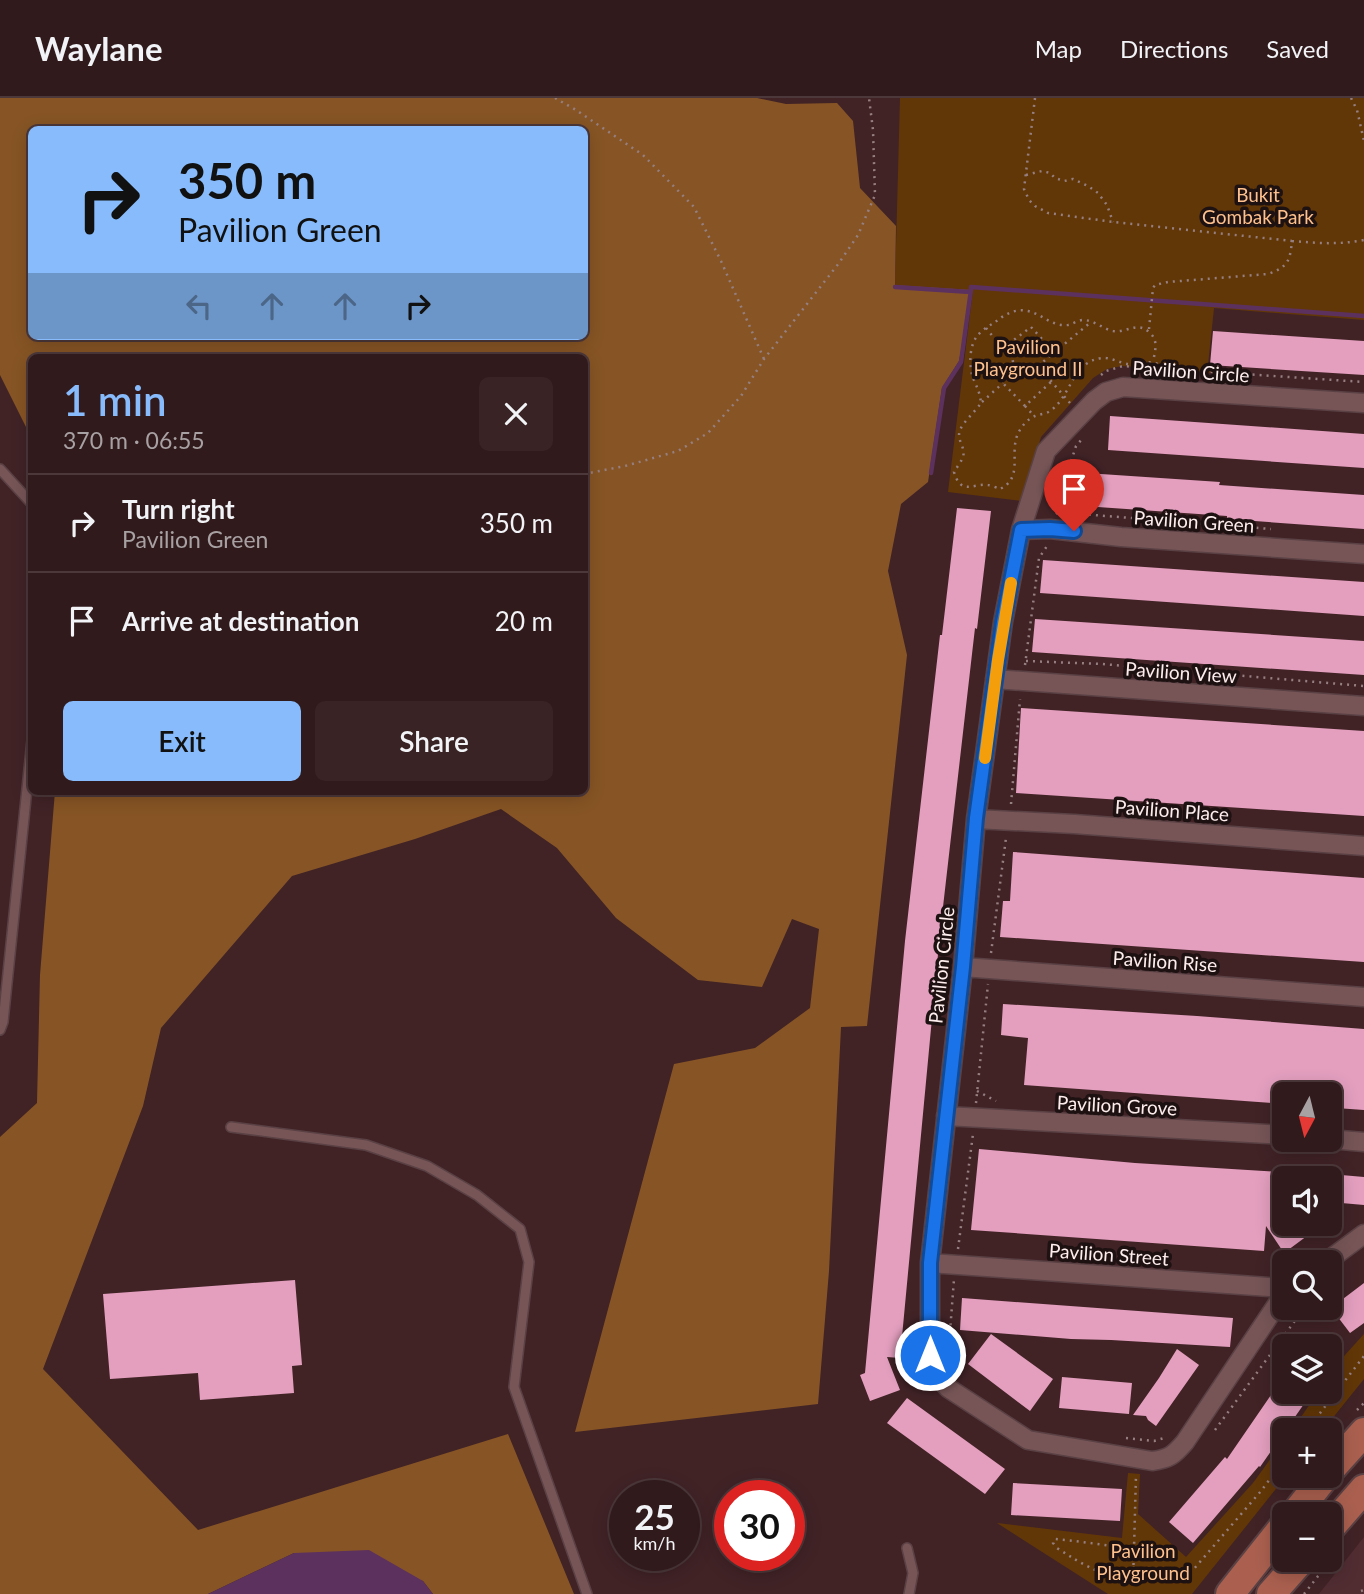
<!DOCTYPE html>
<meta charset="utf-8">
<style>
:root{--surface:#311a1c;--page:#392325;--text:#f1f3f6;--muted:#a8a1a3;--line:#4c383b;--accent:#87bbfb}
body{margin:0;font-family:Lato,sans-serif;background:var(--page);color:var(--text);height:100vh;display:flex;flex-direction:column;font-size:26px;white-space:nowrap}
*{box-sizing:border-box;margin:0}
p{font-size:23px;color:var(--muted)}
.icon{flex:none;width:38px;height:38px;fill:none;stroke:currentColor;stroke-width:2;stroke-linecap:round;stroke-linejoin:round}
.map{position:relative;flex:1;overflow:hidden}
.side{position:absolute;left:28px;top:256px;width:560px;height:441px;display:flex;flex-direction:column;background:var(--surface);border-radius:10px;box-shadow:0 4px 18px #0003,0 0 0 2px var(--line)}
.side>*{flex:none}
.top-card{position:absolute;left:28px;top:28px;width:560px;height:214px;border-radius:10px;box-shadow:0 4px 18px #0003,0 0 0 2px var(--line);background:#87bbfb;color:#111;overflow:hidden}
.needle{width:46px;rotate:187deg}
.buttons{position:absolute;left:1272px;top:984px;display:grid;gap:14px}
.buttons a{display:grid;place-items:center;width:70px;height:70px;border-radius:10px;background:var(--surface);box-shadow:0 4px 18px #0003,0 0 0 2px var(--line);font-size:35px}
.speed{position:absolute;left:609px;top:1382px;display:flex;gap:14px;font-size:35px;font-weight:700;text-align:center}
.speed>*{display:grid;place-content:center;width:91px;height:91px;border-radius:50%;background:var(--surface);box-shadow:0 4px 18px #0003,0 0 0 2px var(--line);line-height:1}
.speed small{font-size:18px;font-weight:400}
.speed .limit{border:10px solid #d22;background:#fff;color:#111}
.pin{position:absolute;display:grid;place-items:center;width:60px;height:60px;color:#fff;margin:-72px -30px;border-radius:50% 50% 50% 0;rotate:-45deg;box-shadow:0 0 7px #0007}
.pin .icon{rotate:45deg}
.me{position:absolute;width:77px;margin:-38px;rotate:0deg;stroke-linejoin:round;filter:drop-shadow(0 0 5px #0008)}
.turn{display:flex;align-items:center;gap:24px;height:147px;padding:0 35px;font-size:32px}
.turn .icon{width:91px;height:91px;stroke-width:2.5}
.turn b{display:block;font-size:49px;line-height:60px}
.lanes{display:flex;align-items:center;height:66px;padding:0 35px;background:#0003;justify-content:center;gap:35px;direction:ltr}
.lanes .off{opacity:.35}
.round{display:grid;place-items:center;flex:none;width:74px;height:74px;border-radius:10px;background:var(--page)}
.overview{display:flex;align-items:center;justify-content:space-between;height:119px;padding:0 35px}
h1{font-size:42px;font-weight:600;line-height:52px;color:var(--accent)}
.button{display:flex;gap:14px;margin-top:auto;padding:14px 35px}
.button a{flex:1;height:80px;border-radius:10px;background:var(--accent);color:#111;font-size:28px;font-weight:600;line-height:80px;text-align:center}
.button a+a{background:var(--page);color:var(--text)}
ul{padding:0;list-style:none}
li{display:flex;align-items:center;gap:21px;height:98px;padding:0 35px;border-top:2px solid var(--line)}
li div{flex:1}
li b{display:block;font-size:26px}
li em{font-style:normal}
header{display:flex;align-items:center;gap:42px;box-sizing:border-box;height:98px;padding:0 35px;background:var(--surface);border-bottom:2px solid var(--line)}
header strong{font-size:33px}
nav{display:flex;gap:38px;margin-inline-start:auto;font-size:24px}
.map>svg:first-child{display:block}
.built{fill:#512d32}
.green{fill:#623707}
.forest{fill:#875525;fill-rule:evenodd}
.water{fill:#5d315e}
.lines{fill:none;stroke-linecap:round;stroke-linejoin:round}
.stream{stroke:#5d315e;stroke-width:4.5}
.building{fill:#e49fbf}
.service-casing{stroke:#5a4144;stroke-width:12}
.minor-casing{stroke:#5a4144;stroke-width:21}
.primary-casing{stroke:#5a4144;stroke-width:32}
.path{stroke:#967f80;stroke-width:2.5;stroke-dasharray:2 5;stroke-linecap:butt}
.service{stroke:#775557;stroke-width:9}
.minor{stroke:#775557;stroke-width:18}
.primary{stroke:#ab604f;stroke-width:28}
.route-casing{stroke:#114b97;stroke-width:18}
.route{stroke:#1a73e8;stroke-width:12}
.slow{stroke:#f59e0b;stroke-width:12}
.labels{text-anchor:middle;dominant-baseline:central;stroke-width:7;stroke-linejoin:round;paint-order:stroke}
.park-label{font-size:19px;fill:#fec18d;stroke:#1e1112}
.street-label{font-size:19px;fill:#fdeded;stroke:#1e1112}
</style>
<header>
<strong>Waylane</strong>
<nav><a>Map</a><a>Directions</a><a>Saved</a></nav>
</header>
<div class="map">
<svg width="1364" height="1496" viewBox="0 0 1364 1496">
<rect width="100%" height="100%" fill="#412326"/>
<path class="built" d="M1364,1439V1496H1319Z"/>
<path class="green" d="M900,0H1364V222L1214,210L1208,267L1214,275L1122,268L1107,271L1093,280L1041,339L1022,403L948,394L973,192L895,187Z
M1364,1236V1281L1323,1332H1292L1319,1293H1330V1279L1345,1257Z
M1284,1342V1377H1287L1192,1496H1108L997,1425L1122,1440L1128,1375L1140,1376L1138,1416L1186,1459L1253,1385Z"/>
<path class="forest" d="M0,0H757L786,6L837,5L853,23L860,90L896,128L895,187L973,192L959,263L942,290L928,384L901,406L888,473L907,557L867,928L841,929L829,1173L818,1306L575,1334L674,966L755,950L810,910L819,831L792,821L762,889L698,882L616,820L557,750L501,711L415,741L292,778L161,930L143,1008L43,1271L198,1432L508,1336L574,1496H433L423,1483L294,1455L208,1496H0V1039L37,1005L40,877L55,693H584V259H32L31,339L0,277ZM32,32H584V238H32Z"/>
<path class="water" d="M369,1452L423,1483L433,1496H208L294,1455Z"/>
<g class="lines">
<path class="stream" d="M895,189L970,194
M971,191V189L1364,218
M931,375L944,290L961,264L971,192"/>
</g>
<path class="building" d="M1213,233L1364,243V277L1210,267Z
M1110,318L1364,336V370L1108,352Z
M1071,374L1220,384L1219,387L1364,397V431L1227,421V418L1069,407Z
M957,410L991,413L977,531L975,530L972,556L940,835L900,1260L887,1259L900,1292L870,1303L860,1277L865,1275L905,843L940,537H942Z
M1043,462L1364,484V518L1040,495Z
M1035,521L1364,543V577L1032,554Z
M1021,610L1364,633V718L1016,695Z
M1013,754L1364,780V864L1000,839L1003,803H1010Z
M1003,906L1197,918L1364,931V1012L1336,1010L1338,996H1284V1006L1024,987L1028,940L1001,937Z
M979,1051L1135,1065L1279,1074L1275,1133L1283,1125H1304L1311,1135L1284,1155L1266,1128L1264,1153L971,1132Z
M1330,1076L1364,1079V1107L1330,1104Z
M295,1182L302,1267L292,1268L294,1295L200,1302L198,1275L110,1281L103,1196Z
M1364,1185V1225L1350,1235L1331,1210Z
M962,1200L1233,1220L1230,1249L1111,1242L1071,1241L960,1232Z
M991,1236L1053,1281L1030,1313L968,1266Z
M1177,1251L1199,1267L1156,1328L1148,1322L1146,1318L1133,1317L1159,1280Z
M1284,1278V1293H1313L1260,1369L1259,1368L1193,1445L1169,1424L1225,1359L1227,1361Z
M1062,1279L1132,1285L1129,1316L1059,1310Z
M907,1300L1005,1371L985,1396L887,1325Z
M1013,1385L1122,1391L1120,1423L1011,1417Z"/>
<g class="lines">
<g class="service-casing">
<path id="service" d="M0,371L32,406
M0,932L3,924L32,642
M231,1029L366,1047L427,1068L477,1097L520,1131L529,1164L514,1289L587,1496
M907,1450L913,1475L909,1496"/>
</g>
<g class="minor-casing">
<path id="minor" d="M1021,432L1050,431L1121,439L1364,456
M995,581L1364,608
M976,721L1074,726L1364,748
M963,869L1364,899
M946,1018L1284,1037
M1330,1041L1364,1044
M1326,1164L1364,1136
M930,1165L1284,1190
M1284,1196L1185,1344C1174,1357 1169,1361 1152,1363L1028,1342L948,1290L936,1276L930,1257V1165L963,869L976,721L1003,524L1021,432L1046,353L1094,303L1106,294L1123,289L1364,305"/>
</g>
<g class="primary-casing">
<path id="primary" d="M1330,1372L1364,1334
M1295,1416L1326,1377
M1330,1430L1364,1391
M1230,1496L1284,1428
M1271,1496L1302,1461"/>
</g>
<path class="path" d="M555,0L576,12L643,57L694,109L721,163L764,261
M1035,0L1024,91L1029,102L1035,108L1048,115L1113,124L1292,143
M1351,0L1357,12L1364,43
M1026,77L1042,73L1050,75L1055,80L1064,83L1073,81L1088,88L1098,95L1107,107L1113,124
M986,230L1013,263L996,278L1025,308L1051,284
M1149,231L1153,190L1155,187L1168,184L1268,176C1288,169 1290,163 1292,143C1317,145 1339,147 1364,142
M1003,250L1031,229L1054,254
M1128,266C1120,265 1110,259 1102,260C1071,264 1072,298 1050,313C1046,316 1040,316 1035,318C1027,321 1020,330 1017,338C1010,357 1023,380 1000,391C997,390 991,387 988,387C973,385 961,398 954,374C957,369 961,364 963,359C966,349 956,342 960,332C964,323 975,314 981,305C980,295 977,289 973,280C969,267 969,249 977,238C981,233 988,228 994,225C1004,217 1014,210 1028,213C1042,216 1052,229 1068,227C1073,226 1078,222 1083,222C1094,222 1103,231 1113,233C1127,235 1137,223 1149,234C1159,242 1155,253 1153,264
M1135,267C1146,263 1154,263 1165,269
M1101,277L1106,273L1123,268L1364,284
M982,304L1003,285
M1070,305L1038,268L1091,224
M1025,308L1034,318
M584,376L625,368L678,353L708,335L741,298L764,261L839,165L858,137L875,97L873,32L869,0
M1068,415L1271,431
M1056,416L1058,414L1057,407L1076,348L1082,341
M1026,563L1102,566L1364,588
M1025,567L1039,460L1047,448
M1011,706L1020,601
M991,855L1006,740
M977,993L996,1003
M976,1005L988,886
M1290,1052L1319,1054
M958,1151L973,1036
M954,1269L950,1234L954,1181
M1357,1312L1364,1305
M1215,1332L1305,1209
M1307,1332L1364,1258
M1126,1340L1154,1343L1164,1340
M1134,1451L1133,1482C1102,1478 1083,1467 1057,1450L1053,1445L1055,1441L1075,1443L1134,1451L1136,1377
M1133,1470L1193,1472L1261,1393L1284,1362
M1361,1493L1364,1492
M1304,1496L1340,1450"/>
<use href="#service" class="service"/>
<use href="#minor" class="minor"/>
<use href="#primary" class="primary"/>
</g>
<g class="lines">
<g class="route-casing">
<path id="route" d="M930,1257V1165L963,869L976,720L1003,524L1021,432L1050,431L1074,433"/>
</g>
<use href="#route" class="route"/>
<path class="slow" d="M985,660L998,562L1011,485"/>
</g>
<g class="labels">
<g class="park-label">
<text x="1258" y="96">Bukit<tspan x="1258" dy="22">Gombak Park</tspan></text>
<text x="1028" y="248">Pavilion<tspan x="1028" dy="22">Playground II</tspan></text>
<text x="1143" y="1452">Pavilion<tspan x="1143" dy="22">Playground</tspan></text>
</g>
<g class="street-label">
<text transform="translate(1191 273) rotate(4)">Pavilion Circle</text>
<text transform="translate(1194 423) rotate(4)">Pavilion Green</text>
<text transform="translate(1181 574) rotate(4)">Pavilion View</text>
<text transform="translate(1172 712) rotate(4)">Pavilion Place</text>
<text transform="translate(1165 863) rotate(4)">Pavilion Rise</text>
<text transform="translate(941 867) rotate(-84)">Pavilion Circle</text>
<text transform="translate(1117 1007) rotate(3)">Pavilion Grove</text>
<text transform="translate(1109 1156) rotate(4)">Pavilion Street</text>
</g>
</g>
</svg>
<div class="buttons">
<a><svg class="needle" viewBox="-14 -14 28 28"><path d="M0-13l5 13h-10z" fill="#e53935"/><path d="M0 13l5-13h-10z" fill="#a8a1a3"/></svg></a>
<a><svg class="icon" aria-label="sound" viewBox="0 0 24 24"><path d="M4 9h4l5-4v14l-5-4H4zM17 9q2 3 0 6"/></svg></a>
<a><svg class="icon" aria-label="search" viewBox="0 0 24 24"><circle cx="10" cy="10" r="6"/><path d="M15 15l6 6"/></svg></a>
<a><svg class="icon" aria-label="layers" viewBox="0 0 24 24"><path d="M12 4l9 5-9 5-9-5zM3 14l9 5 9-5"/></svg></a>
<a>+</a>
<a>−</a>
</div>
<div class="speed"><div>25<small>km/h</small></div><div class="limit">30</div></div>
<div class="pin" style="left:1074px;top:433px;background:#d93025"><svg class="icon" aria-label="arrive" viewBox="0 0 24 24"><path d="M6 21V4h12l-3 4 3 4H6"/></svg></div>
<svg class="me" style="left:930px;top:1257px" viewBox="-20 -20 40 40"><circle r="17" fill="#1a73e8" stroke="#fff" stroke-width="3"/><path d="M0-11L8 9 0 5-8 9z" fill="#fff"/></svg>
<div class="top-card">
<div class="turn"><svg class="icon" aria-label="right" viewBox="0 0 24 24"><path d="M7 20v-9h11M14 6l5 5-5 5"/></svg><div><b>350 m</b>Pavilion Green</div></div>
<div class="lanes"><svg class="icon off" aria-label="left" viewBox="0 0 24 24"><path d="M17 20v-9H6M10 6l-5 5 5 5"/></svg><svg class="icon off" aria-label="ahead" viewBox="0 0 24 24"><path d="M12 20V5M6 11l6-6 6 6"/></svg><svg class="icon off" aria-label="ahead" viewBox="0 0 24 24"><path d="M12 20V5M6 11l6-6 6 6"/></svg><svg class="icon" aria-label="right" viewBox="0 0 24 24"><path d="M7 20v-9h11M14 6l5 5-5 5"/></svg></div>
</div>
<section class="side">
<div class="overview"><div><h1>1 min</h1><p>370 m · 06:55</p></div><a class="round"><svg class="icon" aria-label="close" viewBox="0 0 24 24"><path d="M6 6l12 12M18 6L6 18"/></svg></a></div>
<ul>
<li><svg class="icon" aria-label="right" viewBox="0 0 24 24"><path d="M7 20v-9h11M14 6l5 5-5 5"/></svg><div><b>Turn right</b><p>Pavilion Green</p></div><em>350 m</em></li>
<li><svg class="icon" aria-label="arrive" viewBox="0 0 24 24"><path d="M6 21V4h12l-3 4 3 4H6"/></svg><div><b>Arrive at destination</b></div><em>20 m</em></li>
</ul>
<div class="button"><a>Exit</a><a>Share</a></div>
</section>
</div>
